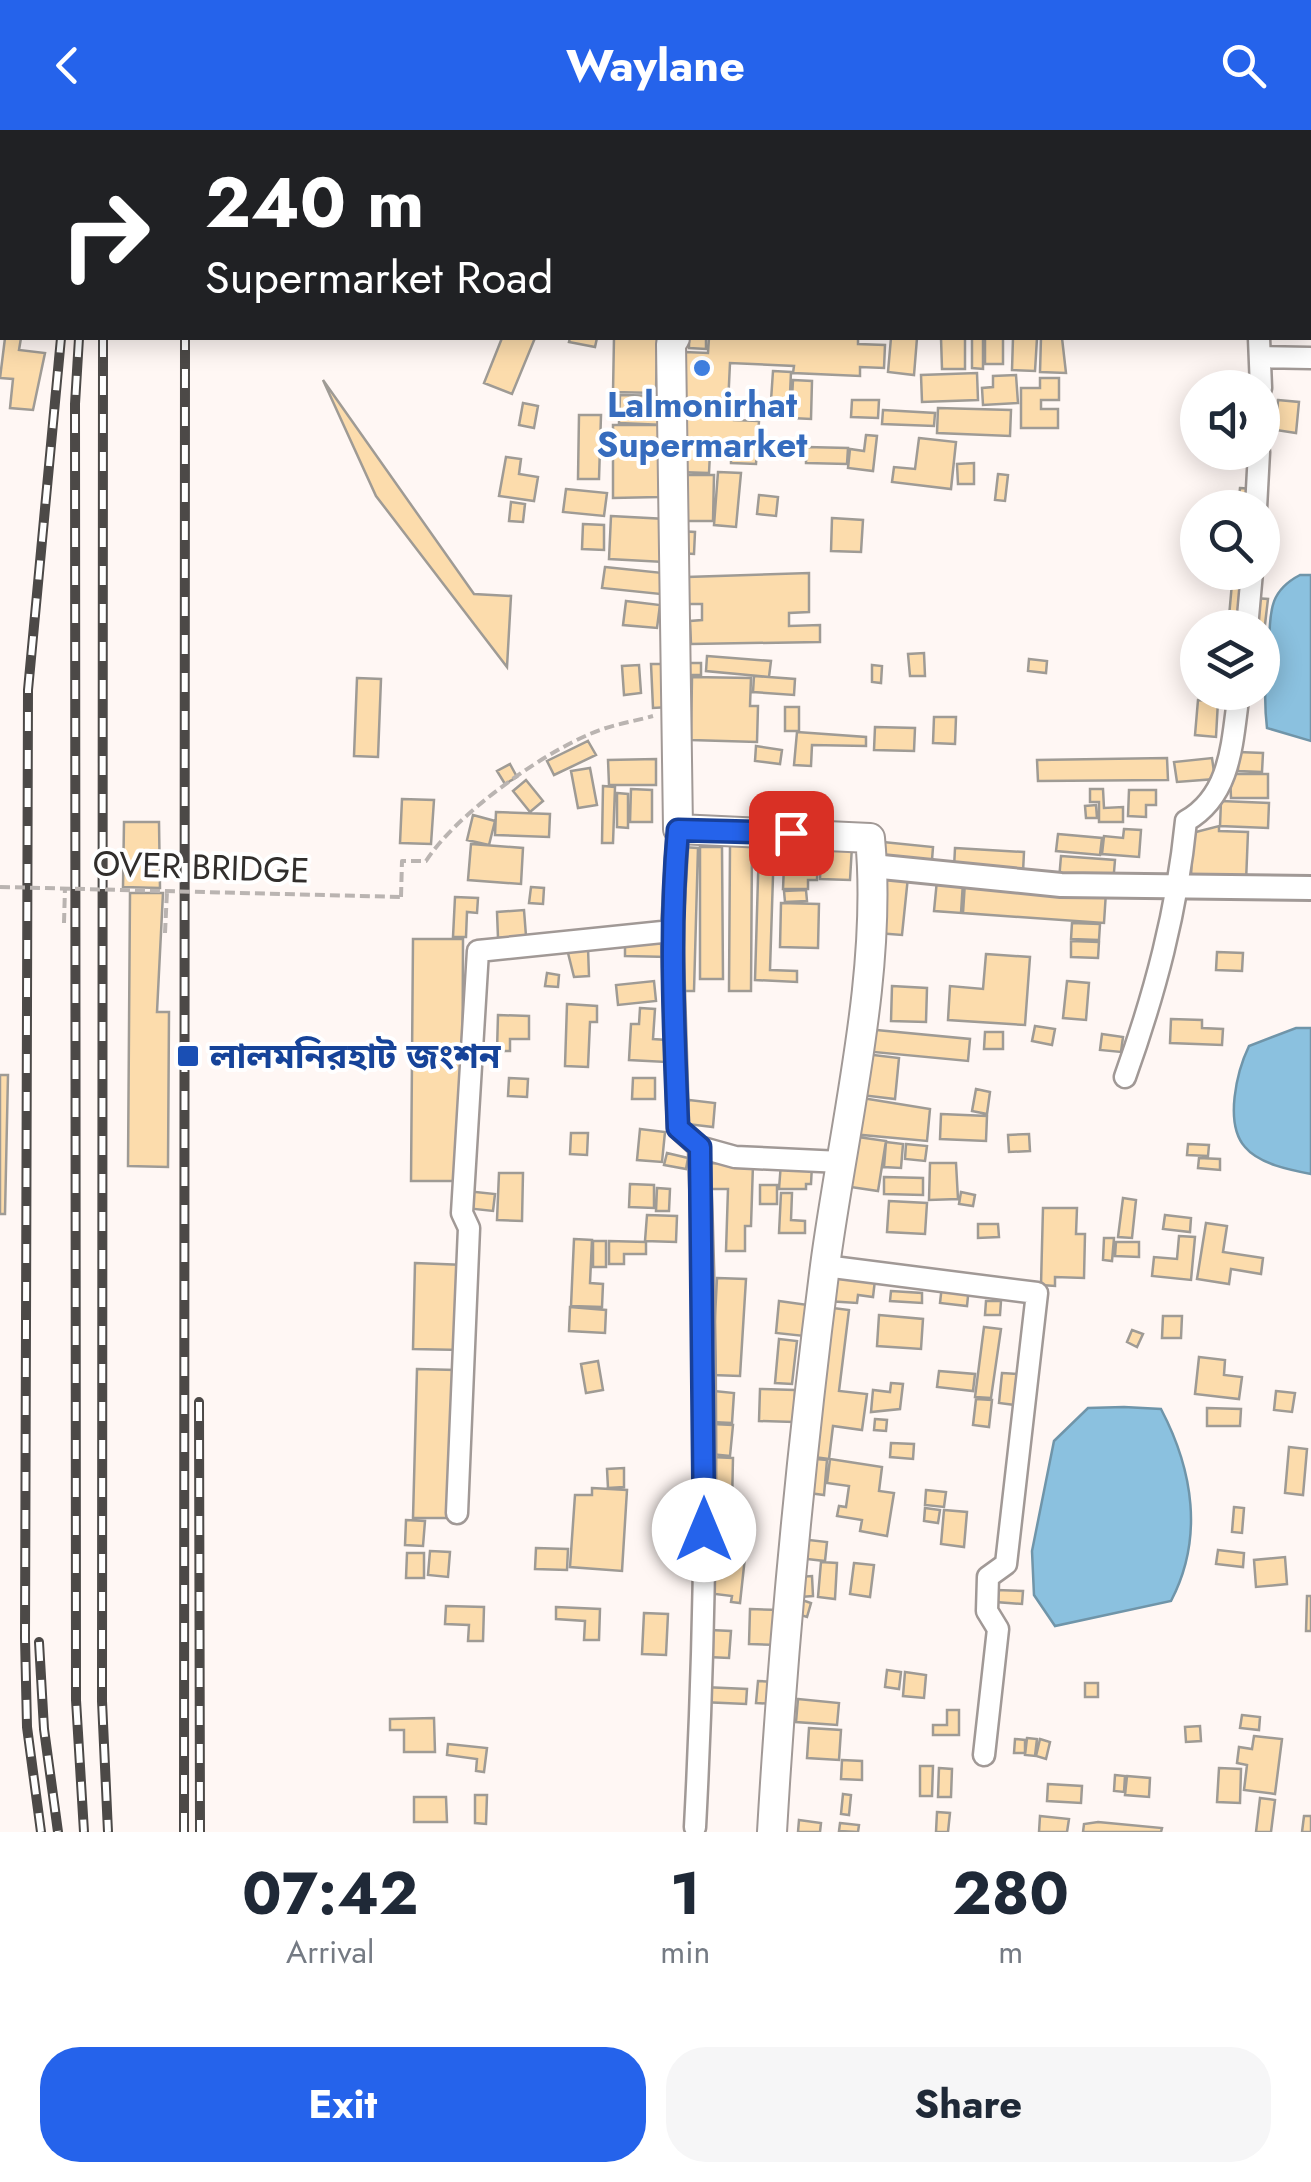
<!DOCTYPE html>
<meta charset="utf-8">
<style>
:root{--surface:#fff;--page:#f6f6f7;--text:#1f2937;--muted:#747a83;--accent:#2563eb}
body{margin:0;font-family:Jost,"Noto Sans Bengali",sans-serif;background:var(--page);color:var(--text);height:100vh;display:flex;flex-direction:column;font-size:38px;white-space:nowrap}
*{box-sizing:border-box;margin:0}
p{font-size:32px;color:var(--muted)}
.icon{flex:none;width:55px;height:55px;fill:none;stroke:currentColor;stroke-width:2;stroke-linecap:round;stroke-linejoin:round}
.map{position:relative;height:1702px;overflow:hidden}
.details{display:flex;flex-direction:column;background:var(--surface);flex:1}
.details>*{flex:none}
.guide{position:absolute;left:0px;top:0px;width:1312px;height:210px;box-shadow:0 5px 25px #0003;background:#202124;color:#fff;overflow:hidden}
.fabs{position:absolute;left:1180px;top:240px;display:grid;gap:20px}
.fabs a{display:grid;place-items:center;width:100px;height:100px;border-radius:50%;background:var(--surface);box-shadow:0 5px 25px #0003;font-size:50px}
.pin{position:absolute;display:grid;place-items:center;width:85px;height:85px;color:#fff;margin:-42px;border-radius:20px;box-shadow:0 5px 15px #0006}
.me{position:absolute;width:110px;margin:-55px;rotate:0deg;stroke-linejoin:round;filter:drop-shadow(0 0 8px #0008)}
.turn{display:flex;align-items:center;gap:35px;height:210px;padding:0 40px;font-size:45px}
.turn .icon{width:130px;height:130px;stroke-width:2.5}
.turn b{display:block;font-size:70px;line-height:85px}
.eta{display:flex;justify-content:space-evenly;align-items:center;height:170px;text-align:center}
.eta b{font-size:60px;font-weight:700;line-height:70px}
.cta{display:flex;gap:20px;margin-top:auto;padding:20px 40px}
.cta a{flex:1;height:115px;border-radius:40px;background:var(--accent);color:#fff;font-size:40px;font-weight:700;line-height:115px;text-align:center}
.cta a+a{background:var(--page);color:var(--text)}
header{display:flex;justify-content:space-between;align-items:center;height:130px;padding:0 40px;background:var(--accent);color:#fff;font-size:45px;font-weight:700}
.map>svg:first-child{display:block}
.water{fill:#8bc1df;stroke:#7095a9;stroke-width:2.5}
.building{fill:#fcdcac;stroke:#9f9b95;stroke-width:2.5}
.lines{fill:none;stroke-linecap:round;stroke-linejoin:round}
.minor-casing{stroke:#a19996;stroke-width:25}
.tertiary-casing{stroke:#a19996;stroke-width:28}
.secondary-casing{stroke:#a19996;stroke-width:32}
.path{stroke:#bab4b1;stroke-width:4;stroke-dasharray:10 5;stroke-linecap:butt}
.minor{stroke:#fff;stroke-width:20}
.tertiary{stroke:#fff;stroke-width:22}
.secondary{stroke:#fff;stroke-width:28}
.rail-casing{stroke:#4c4947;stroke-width:10}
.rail{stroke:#fff;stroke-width:6;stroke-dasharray:19;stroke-linecap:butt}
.path-bridge{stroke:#bab4b1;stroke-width:4;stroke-dasharray:10 5;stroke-linecap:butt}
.route-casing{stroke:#184099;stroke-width:25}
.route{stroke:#2563eb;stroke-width:18}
.shop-dot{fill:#3f7fe0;stroke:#fff;stroke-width:4}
.transit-dot{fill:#1a4fb4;stroke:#fff;stroke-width:4}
.labels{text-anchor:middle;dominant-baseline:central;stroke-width:8;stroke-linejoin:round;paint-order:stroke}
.shop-label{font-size:35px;font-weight:bold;fill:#366cbe;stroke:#fff}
.street-label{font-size:35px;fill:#312e2c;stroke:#fff}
.transit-label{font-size:35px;font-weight:bold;fill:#164399;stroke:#fff;text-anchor:start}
</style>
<header><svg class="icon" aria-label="back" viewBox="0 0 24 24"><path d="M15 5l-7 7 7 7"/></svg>Waylane<svg class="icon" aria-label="search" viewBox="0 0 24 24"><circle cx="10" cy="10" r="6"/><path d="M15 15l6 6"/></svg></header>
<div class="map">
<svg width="1311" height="1702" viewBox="0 0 1311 1702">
<rect width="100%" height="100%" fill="#fff7f4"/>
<path class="water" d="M1300,445H1311V611L1267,598C1264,572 1265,553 1268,527C1272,491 1263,464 1300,445Z
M1296,898H1311V1044C1290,1040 1259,1034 1245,1017C1224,993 1237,941 1249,916Z
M1124,1277L1161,1279C1193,1340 1204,1408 1171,1471L1055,1496L1034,1465L1032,1421L1054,1311L1088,1278Z"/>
<path class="building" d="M226,0H313V2H226Z
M1262,0H1304V2H1262Z
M0,35H2V136H0Z
M5,208H21L19,220L45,223L33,280L10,278L13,249L0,248Z
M502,208H535L512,264L484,253Z
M570,208H597L595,217L569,212Z
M614,208H657L656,263L613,262Z
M689,208H706V219L689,218Z
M709,208H858V214L885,215L884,238L860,237V246L793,243L794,236L730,233L728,275H734V290L759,291L756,334L731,333V324L710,323L709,343L679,342L685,222L708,223Z
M891,208H917L914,245L888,242Z
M941,208H965V239H942Z
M972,208H983V239L972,238Z
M985,208H1003V234H985Z
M1013,208H1037L1035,241L1012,240Z
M1041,208H1062L1066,243L1040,242Z
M773,241L791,242L789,286L770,285Z
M977,243L978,270L922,272L921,245Z
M1016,245L1018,273L983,275L982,258L993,257V246Z
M1040,248H1059V270H1041V279H1058V298H1021V258H1040Z
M323,250L474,464L511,466L507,537L376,366Z
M793,250L812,251L811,289L791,288Z
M620,265L666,266L665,295L619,293Z
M852,270H879L878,288L851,287Z
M1278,270L1299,272L1296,303L1276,300Z
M523,273L538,276L534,298L519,295Z
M938,278L1011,280L1010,306L937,303Z
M883,280L935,283L934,296L882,294Z
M579,285H601L599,349H578Z
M613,295H658L659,367L613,368Z
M866,305L877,306L873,341L848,338L850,319L864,321Z
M919,308L956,312L951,359L892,352L894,337L915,339Z
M806,317L848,318L847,334L806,333Z
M506,327L521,329L519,344L538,347L534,371L499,366Z
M974,333V354H958L957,334Z
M718,342L741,343L736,397L714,395Z
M998,344L1008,345L1005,371L995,370Z
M685,345H714L713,391H684Z
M1240,358L1253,359L1252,378H1238Z
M566,359L607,363L604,386L563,382Z
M759,365L778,367L776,386L757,384Z
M511,372L525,374L523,392L509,391Z
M611,386L666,389L664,432L609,429Z
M832,388L863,390L861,422L831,421Z
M583,394L604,395V420L582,419Z
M679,401L695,402L694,424L678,423Z
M605,437L663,443L660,464L602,458Z
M1233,442H1250L1245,498H1228Z
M809,443V482L789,483V496L820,495V512L691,514L690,491L702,490V474H688L687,447Z
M1254,468L1268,469L1264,503L1262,498H1250Z
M626,471L660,475L657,498L623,495Z
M924,523L925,546H910L908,524Z
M707,526L771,531L769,547L706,541Z
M1029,529L1047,531L1046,543L1028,541Z
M681,533H701V545H680Z
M651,534H667L669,577L653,578Z
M639,535L641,563L624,565L622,536Z
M872,535L882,536L881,553L872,552Z
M754,546L795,549L794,565L753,562Z
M692,547L751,548L750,576H758L757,612L691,610Z
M357,548L381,549L378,627L354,626Z
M1198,570L1218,571L1216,607L1195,605Z
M785,577H799V601H785Z
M934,587H956L955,614L933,613Z
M875,597L915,598L914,621L874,620Z
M797,602L866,607V616L812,615L811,636L794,635Z
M588,611L596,625L554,645L547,631Z
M756,616L782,620L780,634L755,631Z
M1238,622L1263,623L1262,642L1238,641Z
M1167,628L1168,650L1038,651L1037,630Z
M1212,628L1215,649L1177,652L1174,632Z
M656,629V655H609L608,630Z
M510,634L517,647L505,654L497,641Z
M590,638L597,675L578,678L571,641Z
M1230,644H1268V668H1231Z
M526,650L543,671L530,682L513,661Z
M603,656L615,657L613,713H602Z
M631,659L652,660V692H630Z
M1090,659H1103L1104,678L1123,677V692H1099V672H1090Z
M1129,660H1156V675H1146V687L1128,686Z
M617,663L628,664V698L617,697Z
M402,669L434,670L431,714L400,713Z
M1221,671L1269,673L1268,698L1220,696Z
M1096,675L1097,688H1086L1085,676Z
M496,682L550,684L549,707L495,705Z
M473,685L495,691L489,715L467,710Z
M124,692H159L160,758L123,757Z
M1219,696V701L1248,702L1246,752H1191L1192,703Z
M1124,699L1141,700L1139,727L1102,724L1104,706L1123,708Z
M1058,704L1102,708L1100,725L1056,721Z
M785,712L818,714L817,750H808V759H783Z
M883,712L933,717L932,730L948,732L947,743L880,736Z
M471,714L523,718L521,754L468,750Z
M759,714L774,715L770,840L797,841V852L755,850Z
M730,715H752L751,861H729Z
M821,715L852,716L850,750L820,749Z
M681,717L698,718L694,861H676Z
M700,717H722L723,849H700Z
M955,718L1024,722L1023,742L954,738Z
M1061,726L1115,730L1113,754L1059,750Z
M883,745L908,747L902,805L877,803Z
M937,750L963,752L961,783L934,781Z
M965,752L1106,762L1104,793L963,783Z
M531,757L544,758L543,774L529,773Z
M806,760L807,771L785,772L784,761Z
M130,763H163L157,882H169L168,1037L128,1036Z
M455,767L478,768L477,783L467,782L466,807H453Z
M781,773L819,774L818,818L780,817Z
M524,780L526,806L498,808L497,782Z
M1072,793L1100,794L1099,810L1071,809Z
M413,809H463L462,1051H411Z
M625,810L668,811V827L625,826Z
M1071,811L1099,812L1098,828L1071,827Z
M588,818L589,846L574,847L567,819Z
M1217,822L1243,823L1242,841L1216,840Z
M986,824L1030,827L1025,895L948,890L950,856L983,859Z
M547,843L559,845L558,857L545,856Z
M654,851L656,871L618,875L616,855Z
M1067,851L1089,853L1086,890L1063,888Z
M892,856L927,858L926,892L891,891Z
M567,874L597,876V892H590L588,937L565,936Z
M640,878L655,879L653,909L667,910L666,932L629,930L631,894H639Z
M498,885L529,886V909H510V921H497Z
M1171,889L1202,890V898L1223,899L1222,915L1170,913Z
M1035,896L1055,899L1052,915L1032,911Z
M866,899L970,909L968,931L863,921Z
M985,902H1003V919H984Z
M1102,904L1123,907L1121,922L1100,920Z
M865,924L899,928L895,969L861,965Z
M0,945H8L5,1084H0Z
M509,948L528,949L527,967L508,966Z
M633,948H655V969H632Z
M976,959L990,962L987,984L972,981Z
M856,967L930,979L927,1011L852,1004Z
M689,970L715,973L713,997L687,994Z
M941,984L987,986L986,1011L940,1009Z
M640,999L665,1002L662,1032L637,1030Z
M571,1003H588L587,1025L570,1024Z
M1029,1004L1030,1021L1009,1022L1008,1005Z
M851,1006L886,1011L878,1061L844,1056Z
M886,1012L903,1014L901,1038L884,1037Z
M906,1014L927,1016L925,1031L905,1029Z
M1188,1014L1209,1015L1208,1026L1187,1025Z
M667,1023L688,1028L686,1039L664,1035Z
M1199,1028L1220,1029V1040L1198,1038Z
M710,1033L753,1034L751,1096H745V1121H726L728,1059H709Z
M781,1033L812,1035L811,1054H806V1059H779Z
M930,1033H956L958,1069L929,1070Z
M499,1043H523L522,1091L497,1090Z
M884,1047L923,1048V1065L884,1064Z
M630,1054L654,1055V1078L629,1077Z
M760,1055H777V1074H760Z
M657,1058L670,1059L669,1081H656Z
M466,1061L495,1064L493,1081L465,1078Z
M961,1062L975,1065L973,1076L959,1074Z
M781,1063H792L791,1090L805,1091V1103H779Z
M1123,1068L1136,1070L1132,1108L1118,1107Z
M889,1071L927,1073L925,1104L887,1102Z
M1043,1078H1077L1076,1104H1085L1084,1148L1055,1147V1156L1041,1155Z
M647,1085L677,1086L676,1112L645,1111Z
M1165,1085L1191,1088L1190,1102L1163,1099Z
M1206,1093L1227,1096L1223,1122L1263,1128L1261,1144L1231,1139L1229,1154L1197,1149Z
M978,1094H998L999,1107L978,1108Z
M1179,1106L1195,1107L1191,1150L1152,1146L1154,1127L1177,1129Z
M1104,1108H1114L1112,1131L1103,1130Z
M574,1109L592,1110L590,1153L603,1154L602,1177L571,1176Z
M593,1111H606V1137H593Z
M609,1111L646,1112V1124H624V1134H609Z
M1116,1112H1139V1127L1115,1126Z
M415,1133L465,1135L462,1220L413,1219Z
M830,1145L875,1150L873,1167L858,1165L857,1173L827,1171Z
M717,1148L746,1149L740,1246L712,1245Z
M942,1155L969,1157L967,1176L940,1173Z
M891,1161L922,1163V1173L890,1171Z
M779,1171L808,1175L804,1206L776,1203Z
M986,1171H1001L1000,1185H985Z
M570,1177L606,1180L605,1203L569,1201Z
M825,1177L849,1180L839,1261L867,1264L862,1300L833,1296L829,1329L806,1326Z
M879,1185L923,1189L921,1219L877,1216Z
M1163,1186H1182L1181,1208H1162Z
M984,1197L1001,1199L991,1268L975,1267Z
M1132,1200L1143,1204L1137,1217L1127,1212Z
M779,1209L797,1211L792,1254L775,1253Z
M1199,1227L1225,1230L1224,1245L1242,1247L1239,1269L1195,1264Z
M598,1231L603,1260L586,1263L581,1234Z
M417,1239L456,1240L452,1388H413Z
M939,1241L975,1244L973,1261L937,1257Z
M1002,1243L1018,1244L1015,1275L999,1273Z
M891,1253L903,1254L900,1279L871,1282L873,1260L890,1262Z
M760,1259L795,1260L794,1292L759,1291Z
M714,1261L734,1263L732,1293L711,1292Z
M1276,1261L1295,1263L1292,1282L1274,1280Z
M976,1269L992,1270L989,1297L973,1295Z
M1207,1278L1241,1279L1240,1296H1207Z
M875,1289L887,1290L886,1301L874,1300Z
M712,1294L733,1295L730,1326L710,1324Z
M891,1313L914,1314L913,1329L890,1327Z
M1289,1317L1307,1319L1303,1365L1285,1363Z
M711,1327L733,1328L732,1374L710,1373Z
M805,1328L827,1330L824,1365L801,1362Z
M830,1329L882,1337L879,1361L894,1363L887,1406L860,1401L862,1390L837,1386L839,1376L846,1377L849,1356L827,1353Z
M624,1338V1357L608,1358L607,1339Z
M592,1358L627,1360L622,1441L570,1437L575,1365H592Z
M926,1360L946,1362L944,1377L925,1375Z
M1234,1377L1244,1378L1242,1403L1232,1402Z
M925,1378L940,1380L938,1393L924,1391Z
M944,1380L967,1382L964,1417L941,1414Z
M406,1390L425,1391L423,1416L405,1415Z
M800,1409L827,1412L825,1431L798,1428Z
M712,1415L746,1418L740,1473L731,1472L732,1466L707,1463Z
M536,1418L568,1419L567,1440L535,1439Z
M1218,1420L1244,1423L1243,1437L1216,1434Z
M430,1421L450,1422L448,1447L428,1445Z
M407,1423H424V1448H406Z
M1285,1427L1287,1454L1256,1457L1254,1430Z
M821,1432L837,1433L835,1469L818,1467Z
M854,1433L874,1435L870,1467L850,1464Z
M812,1446L813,1466L800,1467L799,1447Z
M996,1460L1023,1461L1022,1474L996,1472Z
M1307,1466H1311V1501H1306Z
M799,1469L811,1473L807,1487L794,1483Z
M446,1476L484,1477L483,1511H468L469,1495L445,1494Z
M556,1477L600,1479L599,1510H584L585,1491L556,1489Z
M750,1479L780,1480L779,1515L749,1514Z
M644,1483L668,1484L666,1525L642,1524Z
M710,1500L731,1501L729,1528L708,1527Z
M887,1540L901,1542L899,1559L885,1557Z
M905,1542L926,1545L924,1568L903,1566Z
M758,1551L775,1552L773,1574L756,1573Z
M1085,1553H1098V1567H1085Z
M703,1557L747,1559L746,1574L702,1572Z
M798,1569L839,1573L837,1595L796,1592Z
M947,1580H959V1605H933V1595H947Z
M1242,1585L1260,1587L1259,1600L1240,1598Z
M434,1588L435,1622H404V1600H390V1589Z
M1200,1596L1201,1611L1186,1612L1185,1597Z
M809,1598L841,1600L839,1630L807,1628Z
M1254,1606L1282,1609L1275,1664L1244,1660L1247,1635L1237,1633L1239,1617L1252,1619Z
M1027,1608L1037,1609L1035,1626L1025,1625Z
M1015,1609L1025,1610V1623H1014Z
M1040,1609L1050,1612L1046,1629L1036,1626Z
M448,1614L487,1618L484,1642L476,1641L477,1629L447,1625Z
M842,1630L862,1631V1650L841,1649Z
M920,1636H933L932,1666H920Z
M939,1638L952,1639L951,1667H938Z
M1219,1638L1241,1639L1240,1673L1217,1672Z
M1115,1645L1125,1646L1124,1662L1114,1661Z
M1127,1646L1150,1648L1149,1667L1125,1665Z
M1048,1654L1082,1656L1081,1673L1047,1671Z
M843,1664L851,1665L849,1685L841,1684Z
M475,1665H487L486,1694L475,1693Z
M414,1667H446L447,1692H414Z
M1260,1668L1275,1670L1271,1702H1256Z
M937,1682L950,1683L948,1702H936Z
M1040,1686L1069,1689L1067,1702H1039Z
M1304,1686H1311V1702H1302Z
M799,1690L821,1693L820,1702H798Z
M1098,1692L1162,1698L1161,1702H1083L1084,1694Z
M840,1693L859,1695L858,1702L839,1701Z"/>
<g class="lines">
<g class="minor-casing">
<path id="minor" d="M1255,0V2
M1259,208L1261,258
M1260,227L1311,228
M1256,378L1259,322
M1247,498L1252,442
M678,699L672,801L678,998L699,1017C708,1243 707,1470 695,1697
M1125,947C1155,863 1177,781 1186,691C1232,665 1232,611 1239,562
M699,1017L735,1027L841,1032
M825,1136L1037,1163L1006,1434L988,1447L987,1481L998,1499L984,1625
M457,1383L469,1098L462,1083L478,821L672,801"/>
</g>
<g class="tertiary-casing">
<path id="tertiary" d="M872,736L1061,755L1311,758"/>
</g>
<g class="secondary-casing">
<path id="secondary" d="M723,0V2
M1045,0L1046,2
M675,208L671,214L678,699L870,708C883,844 843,999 825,1136C801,1324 783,1513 772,1702"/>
</g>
<path class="path" d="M493,0V2
M464,2V0
M401,767L402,731H426C456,684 547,619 600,600C617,594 635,591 653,586
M64,793L65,758
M165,803L167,761"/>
<use href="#minor" class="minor"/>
<use href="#tertiary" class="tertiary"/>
<use href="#secondary" class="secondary"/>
<g class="rail-casing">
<path id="rail" d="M185,0V2
M95,2L96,0
M115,2L116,0
M79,208L75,274L76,1570L84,1702
M103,208L102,1571L108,1702
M199,1272L200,1702
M39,1512L44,1599L58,1702
M41,1702L27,1597L25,1508L28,560L61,208
M184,1702L185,208"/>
</g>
<use href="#rail" class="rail"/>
<path class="path-bridge" d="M0,757L401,767"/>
</g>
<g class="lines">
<g class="route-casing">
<path id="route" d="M704,1400L700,1017L678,998C674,898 669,799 678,700L791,703"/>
</g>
<use href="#route" class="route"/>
</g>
<circle class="shop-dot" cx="702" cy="238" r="10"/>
<rect class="transit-dot" x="176" y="914" width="24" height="24" rx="5"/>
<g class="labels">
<g class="shop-label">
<text x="702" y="275">Lalmonirhat<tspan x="702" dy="40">Supermarket</tspan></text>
</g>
<g class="street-label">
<text transform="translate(201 737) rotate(2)">OVER BRIDGE</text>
</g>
<g class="transit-label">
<text x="210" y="926">লালমনিরহাট জংশন</text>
</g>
</g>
</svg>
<div class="fabs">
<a><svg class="icon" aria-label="sound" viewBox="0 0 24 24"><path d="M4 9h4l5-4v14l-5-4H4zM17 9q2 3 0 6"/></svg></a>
<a><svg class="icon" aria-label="search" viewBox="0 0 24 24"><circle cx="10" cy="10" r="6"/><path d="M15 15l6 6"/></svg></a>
<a><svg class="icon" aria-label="layers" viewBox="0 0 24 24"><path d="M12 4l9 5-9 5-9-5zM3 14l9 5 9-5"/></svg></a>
</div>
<div class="pin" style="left:791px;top:703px;background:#d93025"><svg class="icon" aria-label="arrive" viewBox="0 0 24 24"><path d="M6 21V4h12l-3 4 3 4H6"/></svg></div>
<svg class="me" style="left:704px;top:1400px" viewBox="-20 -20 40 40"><circle r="19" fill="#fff"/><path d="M0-13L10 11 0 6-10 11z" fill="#2563eb"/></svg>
<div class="guide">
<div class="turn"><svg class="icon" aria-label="right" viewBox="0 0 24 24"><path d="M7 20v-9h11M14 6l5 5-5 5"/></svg><div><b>240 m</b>Supermarket Road</div></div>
</div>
</div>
<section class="details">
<div class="eta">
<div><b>07:42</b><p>Arrival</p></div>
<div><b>1</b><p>min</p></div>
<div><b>280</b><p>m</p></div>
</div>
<div class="cta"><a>Exit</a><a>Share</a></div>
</section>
